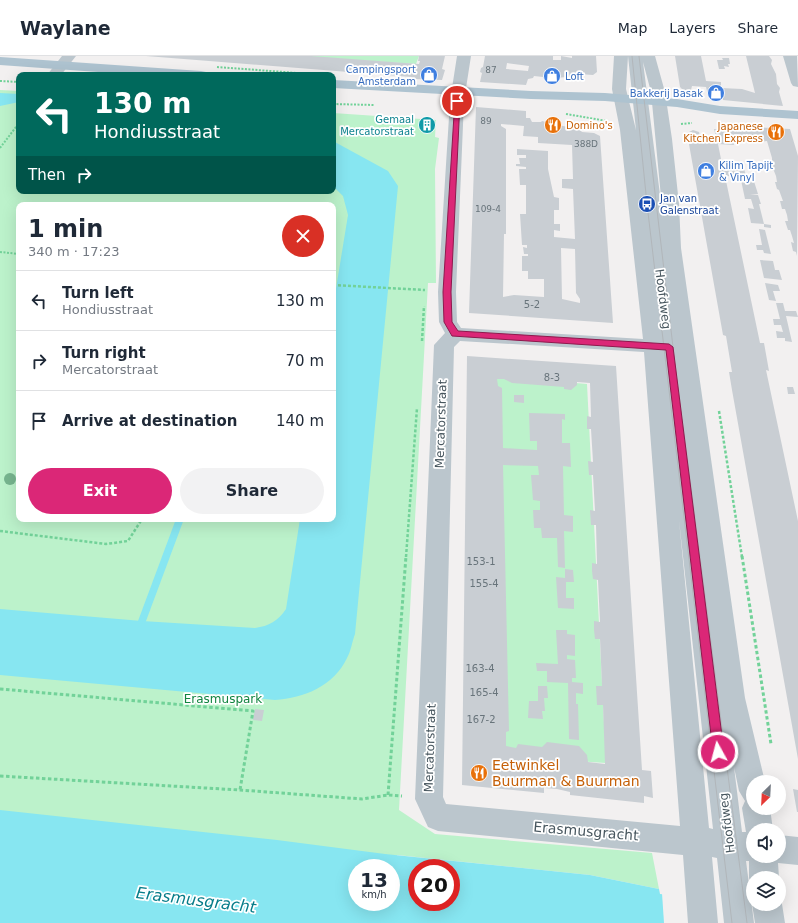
<!DOCTYPE html>
<meta charset="utf-8">
<style>
:root{--surface:#fff;--page:#f2f2f3;--text:#1f2937;--muted:#747a83;--line:#e0e1e3;--accent:#db2777}
body{margin:0;font-family:"DejaVu Sans",sans-serif;background:var(--page);color:var(--text);height:100vh;display:flex;flex-direction:column;font-size:15px;white-space:nowrap}
*{box-sizing:border-box;margin:0}
p{font-size:13px;color:var(--muted)}
.icon{flex:none;width:22px;height:22px;fill:none;stroke:currentColor;stroke-width:2;stroke-linecap:round;stroke-linejoin:round}
.map{position:relative;flex:1;overflow:hidden}
.panel{position:absolute;left:16px;top:146px;width:320px;height:320px;display:flex;flex-direction:column;background:var(--surface);border-radius:8px;box-shadow:0 4px 16px #0002}
.panel>*{flex:none}
.hud{position:absolute;left:16px;top:16px;width:320px;height:122px;border-radius:8px;box-shadow:0 4px 16px #0002;background:#00695c;color:#fff;overflow:hidden}
.needle{width:26px;rotate:204deg}
.fabs{position:absolute;left:746px;top:719px;display:grid;gap:8px}
.fabs a{display:grid;place-items:center;width:40px;height:40px;border-radius:50%;background:var(--surface);box-shadow:0 4px 16px #0002;font-size:20px}
.speed{position:absolute;left:348px;top:803px;display:flex;gap:8px;font-size:20px;font-weight:700;text-align:center}
.speed>*{display:grid;place-content:center;width:52px;height:52px;border-radius:50%;background:var(--surface);box-shadow:0 4px 16px #0002;line-height:1}
.speed small{font-size:10px;font-weight:400}
.speed .limit{border:6px solid #d22;background:#fff;color:#111}
.pin{position:absolute;display:grid;place-items:center;width:34px;height:34px;color:#fff;margin:-17px;border:2px solid #fff;border-radius:50%;box-shadow:0 1px 4px #0007}
.me{position:absolute;width:44px;margin:-22px;rotate:353deg;stroke-linejoin:round;filter:drop-shadow(0 0 3px #0008)}
.turn{display:flex;align-items:center;gap:14px;height:84px;padding:0 12px;font-size:18px}
.turn .icon{width:52px;height:52px;stroke-width:2.5}
.turn b{display:block;font-size:28px;line-height:34px}
.then{display:flex;align-items:center;height:38px;padding:0 12px;background:#0003;gap:8px;font-size:15px}
.round{display:grid;place-items:center;flex:none;width:42px;height:42px;border-radius:21px;background:var(--page)}
.headline{display:flex;align-items:center;justify-content:space-between;height:68px;padding:0 12px}
h1{font-size:24px;font-weight:600;line-height:30px}
.cta{display:flex;gap:8px;margin-top:auto;padding:8px 12px}
.cta a{flex:1;height:46px;border-radius:24px;background:var(--accent);color:#fff;font-size:16px;font-weight:600;line-height:46px;text-align:center}
.cta a+a{background:var(--page);color:var(--text)}
ul{padding:0;list-style:none}
li{display:flex;align-items:center;gap:12px;height:60px;padding:0 12px;border-top:1px solid var(--line)}
li div{flex:1}
li b{display:block;font-size:15px}
li em{font-style:normal}
header{display:flex;align-items:center;gap:24px;box-sizing:border-box;height:56px;padding:0 20px;background:var(--surface);border-bottom:1px solid var(--line)}
header strong{font-size:19px}
nav{display:flex;gap:22px;margin-inline-start:auto;font-size:14px}
.map>svg:first-child{display:block}
.green{fill:#bcf2cb;fill-rule:evenodd}
.water{fill:#87e6f1;fill-rule:evenodd}
.pier{fill:#f2f0f0}
.lines{fill:none;stroke-linecap:round;stroke-linejoin:round}
.stream{fill:#87e6f1;fill-rule:evenodd}
.building{fill:#c9ced3;fill-rule:evenodd}
.path-far2{stroke:#72d299;stroke-width:2;stroke-dasharray:2 1.5;stroke-linecap:butt}
.path-far1{stroke:#72d299;stroke-width:2.5;stroke-dasharray:3 2;stroke-linecap:butt}
.path{stroke:#72d299;stroke-width:3;stroke-dasharray:3.5 2.5;stroke-linecap:butt}
.minor{fill:#bbc6cd;fill-rule:evenodd}
.major{fill:#aec3d0;fill-rule:evenodd}
.tram{stroke:#b1b6ba;stroke-width:1}
.tree{fill:#77b58f}
.route{fill:#db2777;stroke:#8e194d}
.labels{text-anchor:middle;dominant-baseline:central;stroke-width:3.5;stroke-linejoin:round;paint-order:stroke}
.far-number-label{font-size:9px;fill:#68747b}
.far-shop-label{font-size:10px;fill:#366cbe;stroke:#fff;text-anchor:end}
.far-culture-label{font-size:10px;fill:#0d838f;stroke:#fff;text-anchor:end}
.far-food-label{font-size:10px;fill:#c56008;stroke:#fff;text-anchor:start}
.far-transit-label{font-size:10px;fill:#164399;stroke:#fff;text-anchor:start}
.number-label{font-size:10px;fill:#68747b}
.street-label{font-size:12px;fill:#47565e;stroke:#fff}
.park-label{font-size:12px;fill:#128540;stroke:#fff}
.near-food-label{font-size:14px;fill:#c56008;stroke:#fff;text-anchor:start}
.near-street-label{font-size:14px;fill:#47565e;stroke:#fff}
.near-water-label{font-size:16px;font-style:italic;fill:#077d8a;stroke:#fff}
</style>
<header>
<strong>Waylane</strong>
<nav><a>Map</a><a>Layers</a><a>Share</a></nav>
</header>
<div class="map">
<svg width="798" height="867" viewBox="0 0 798 867">
<rect width="100%" height="100%" fill="#f2f0f0"/>
<path class="green" d="M297,0H419L416,8Z
M0,34L19,35V135H333V57L436,64L435,81L439,82L435,113L436,227H428L399,754L435,778L652,797L659,833L590,819L397,799L391,846V812H357L0,793ZM19,149H333V463H19Z
M496,320L587,328L606,707L501,700Z"/>
<path class="water" d="M0,37L19,38V46L0,50Z
M333,85L388,115L398,130L355,578C352,586 351,595 347,602C334,630 304,642 275,644L0,619V553L142,565L255,572C269,570 278,565 286,553L300,463H333V251L348,159L343,140L333,130Z
M0,754L277,784L385,798L590,819L659,833L660,838L798,853V867H0ZM357,812H391V846H357ZM417,812H451V846H417Z"/>
<path class="pier" d="M662,837L798,852V867H664Z"/>
<g class="lines">
<path class="stream" d="M176,463H184L146,565L145,567L142,568L139,567L138,565Z"/>
</g>
<path class="building" d="M146,0H311L419,8L420,5H418L419,0H445L442,13L445,14L442,24L414,23L412,21Z
M485,0H553V4H561V0L572,2V0H596L597,16L593,19L578,18V20L544,23L543,21L534,20L533,22L528,23L526,29L480,26L482,17L480,16L481,12L483,11ZM507,7L529,10L528,15L506,13Z
M675,0H701L706,25L721,26V32L742,33L755,37L746,0H769L772,4L771,8L776,18L777,28L780,32L779,36L783,50L723,44V40L708,39L706,31L692,30L691,34H683L680,31Z
M722,2H729L730,8H728L729,11L724,10L725,13H719L717,4H723Z
M476,51L526,55V62H530L532,66H541L542,65L580,74L582,76L594,77L600,80L613,267L469,257ZM501,68L524,70L523,80L538,81V87L572,89L573,123H562V132L573,133L575,183L554,181V174L560,175V168H554V154H559V142L554,141L548,113V95L517,93V99H526V102H519L520,108H516V110L526,111V113H519L520,129H526V158H520L522,189H527V192L523,191L524,198H528V200H522V215H528V223H544V241L514,239L503,241L504,178H506V73L501,70ZM561,192L575,193L576,237L580,243V247L562,243Z
M422,64H432L431,75L421,74Z
M729,70L790,73L798,100L797,200L796,196L793,195L791,186L794,187L792,180L790,174H788L785,165H788L787,159L785,153H782L780,145H783L779,134L777,133L775,126H777L776,120L774,115H772L770,107H772V102L767,85L758,86L733,84L734,89L718,88L722,108L743,110L746,119H752L758,138H750L758,139L761,148H759L764,168L771,169V172L764,171V168L751,167L748,152L754,153L751,143H745L741,124H747L746,121L725,120L760,287H764L769,315L766,314L798,465V703L732,334L729,316H732L726,280L723,279L687,77L693,74L699,76L700,80L716,81L714,73L729,74Z
M759,173L765,174L771,198L764,197L763,194H757L756,189H762Z
M760,204L773,205L775,214H779L782,224L764,222Z
M765,227L778,229L780,235H773L776,245L769,244Z
M776,247H783L785,255H796L798,261L786,260L792,286L785,285V282H777L776,275L783,276L781,269H774L773,263H780Z
M467,300L616,310L642,714L651,715L653,742L644,740V747L570,739V736L557,733L544,732V737L462,729ZM497,323H504L512,327L564,331V333L571,334L577,329V326L590,327L591,361L587,360V373H591L593,406L588,405L589,419H593L595,455L590,454L591,469H596L597,508L592,507V515L593,523L598,524L600,566L594,565V574L595,583H600L602,630H596L597,649H603L605,708L588,706L587,699L579,690L547,686L542,691L518,688L516,692L506,690V676L509,675L503,409L538,410L539,419H531L533,444L540,445V454H533L534,472H541L542,482H557L558,511L565,512L564,475L573,476V460L564,459L563,410L571,411L570,387H562V363L565,364V358L529,357L530,385H537V394L503,392L502,332L498,330Z
M787,331H793L795,338H788Z
M514,339H524V347L514,346Z
M565,513L573,514L574,526H566V542H574V553L558,552L556,521L565,522Z
M556,574H567V578L575,579V600L567,599V603L575,604L576,622H572V626L583,627V638L576,637V648H578L579,684L569,683L568,627L547,626V615H537L536,607L558,608Z
M538,630H547L548,642H544L545,655H542L543,663L528,662L529,645H538Z
M255,653L264,654L262,665L253,664Z
M793,733L798,734V756H797Z"/>
<g class="lines">
<path class="path-far2" d="M217,11L324,19
M0,25L19,26
M333,48L374,49
M566,58L607,65
M681,68L692,67
M0,92L19,67
M0,196L19,198"/>
<path class="path-far1" d="M333,229L425,234
M422,285L424,250
M719,355L742,501
M0,475L106,488L128,485L142,463
M406,501L417,352"/>
<path class="path" d="M742,500L771,688
M0,633L253,655L240,734
M0,720L240,734L362,743L388,739L402,740
M388,739L406,500"/>
<path class="minor" d="M62,0H76L61,19H47Z
M457,0H471L464,45L456,236L457,266L461,272L643,283L620,74L612,33L614,0H628L626,33L636,74L641,120L628,0H655L665,36L672,83L679,148L681,192L745,642L765,726H753V752H770L773,774H753V800H779V779L798,781V809L778,807L779,822H753V831L749,822V805H746L754,867H724L717,802L712,801L718,867H688L683,799L438,775L428,771L415,743L434,289L445,277L439,266L438,236L450,45ZM643,6L651,36L663,162ZM460,285L644,296L680,770L446,748L443,741L454,291ZM679,464L713,773L709,772ZM734,711L739,735L745,745L742,752L746,776H742Z
M783,0H797L798,31L793,30L791,27Z
M779,841L782,848L785,867H755L752,848L753,846V848H779Z"/>
<path class="major" d="M0,1L201,15L206,16L208,19H140L0,9Z
M333,24L531,35L605,37L677,43L720,50L798,55V63L720,58L677,51L605,45L531,43L333,32Z"/>
<path class="tram" d="M632,0L647,148L732,867
M639,0L673,291L747,867"/>
</g>
<circle class="tree" cx="10" cy="423" r="6"/>
<path class="route" d="M455,43L460,45L451,236L452,266L458,275L669,288L673,291L724,696L722,700L718,701L714,700L713,696L666,294L452,280L444,266L443,236Z"/>
<defs>
<g id="shop-disc" transform="scale(0.9)"><circle r="9.5" fill="#3f7fe0" stroke="#fff"/><path d="M-5-2.5h2.3a2.7 3.5 0 0 1 5.4 0H5L5.5 6h-11ZM-1.5-2.5h3a1.5 2.3 0 0 0-3 0Z" fill="#fff"/></g>
<g id="building-disc" transform="scale(0.9)"><circle r="9.5" fill="#0f9aa8" stroke="#fff"/><path d="M-4-6H4V6H1V3H-1V6H-4ZM-2.5-4.3h1.7v1.8h-1.7ZM.8-4.3h1.7v1.8H.8ZM-2.5-1h1.7V.8h-1.7ZM.8-1h1.7V.8H.8Z" fill="#fff"/></g>
<g id="restaurant-disc" transform="scale(0.9)"><circle r="9.5" fill="#e8710a" stroke="#fff"/><path d="M-5-6h1v4h1v-4h1v4h1v-4h1v5L-1.5 .5V6h-2V.5L-5-1ZM5-6V6H3V1.5H1.5Q1.5-4 5-6Z" fill="#fff"/></g>
<g id="bus-disc" transform="scale(0.9)"><circle r="9.5" fill="#1a4fb4" stroke="#fff"/><path d="M-5-6H5V4H4V6H2V4H-2V6H-4V4H-5ZM-3.5-4V0h7V-4ZM-3.5 1.2v1.5H-2V1.2ZM2 1.2v1.5H3.5V1.2Z" fill="#fff"/></g>
</defs>
<g fill-rule="evenodd">
<use href="#shop-disc" x="429" y="19"/>
<use href="#shop-disc" x="552" y="20"/>
<use href="#shop-disc" x="716" y="37"/>
<use href="#building-disc" x="427" y="69"/>
<use href="#restaurant-disc" x="553" y="69"/>
<use href="#restaurant-disc" x="776" y="76"/>
<use href="#shop-disc" x="706" y="115"/>
<use href="#bus-disc" x="647" y="148"/>
<use href="#restaurant-disc" x="479" y="717"/>
</g>
<g class="labels">
<g class="far-number-label">
<text x="491" y="14">87</text>
<text x="486" y="65">89</text>
<text x="586" y="88">388D</text>
<text x="488" y="153">109-4</text>
</g>
<g class="far-shop-label">
<text x="416" y="13">Campingsport<tspan x="416" dy="12">Amsterdam</tspan></text>
<text x="565" y="20" text-anchor="start">Loft</text>
<text x="703" y="37">Bakkerij Basak</text>
<text x="719" y="109" text-anchor="start">Kilim Tapijt<tspan x="719" dy="12">&amp; Vinyl</tspan></text>
</g>
<g class="far-culture-label">
<text x="414" y="63">Gemaal<tspan x="414" dy="12">Mercatorstraat</tspan></text>
</g>
<g class="far-food-label">
<text x="566" y="69">Domino's</text>
<text x="763" y="70" text-anchor="end">Japanese<tspan x="763" dy="12">Kitchen Express</tspan></text>
</g>
<g class="far-transit-label">
<text x="660" y="142">Jan van<tspan x="660" dy="12">Galenstraat</tspan></text>
</g>
<g class="number-label">
<text x="532" y="248">5-2</text>
<text x="552" y="321">8-3</text>
<text x="481" y="505">153-1</text>
<text x="484" y="527">155-4</text>
<text x="480" y="612">163-4</text>
<text x="484" y="636">165-4</text>
<text x="481" y="663">167-2</text>
</g>
<g class="street-label">
<text transform="translate(663 243) rotate(83)">Hoofdweg</text>
<text transform="translate(441 368) rotate(-88)">Mercatorstraat</text>
<text transform="translate(430 692) rotate(-88)">Mercatorstraat</text>
<text transform="translate(727 767) rotate(-97)">Hoofdweg</text>
</g>
<g class="park-label">
<text x="223" y="643">Erasmuspark</text>
</g>
<g class="near-food-label">
<text x="492" y="709">Eetwinkel<tspan x="492" dy="16">Buurman &amp; Buurman</tspan></text>
</g>
<g class="near-street-label">
<text transform="translate(586 775) rotate(5)">Erasmusgracht</text>
</g>
<g class="near-water-label">
<text transform="translate(196 844) rotate(7)">Erasmusgracht</text>
</g>
</g>
</svg>
<div class="fabs">
<a><svg class="needle" viewBox="-14 -14 28 28"><path d="M0-13l5 13h-10z" fill="#e53935"/><path d="M0 13l5-13h-10z" fill="#747a83"/></svg></a>
<a><svg class="icon" aria-label="sound" viewBox="0 0 24 24"><path d="M4 9h4l5-4v14l-5-4H4zM17 9q2 3 0 6"/></svg></a>
<a><svg class="icon" aria-label="layers" viewBox="0 0 24 24"><path d="M12 4l9 5-9 5-9-5zM3 14l9 5 9-5"/></svg></a>
</div>
<div class="speed"><div>13<small>km/h</small></div><div class="limit">20</div></div>
<div class="pin" style="left:457px;top:45px;background:#d93025"><svg class="icon" aria-label="arrive" viewBox="0 0 24 24"><path d="M6 21V4h12l-3 4 3 4H6"/></svg></div>
<svg class="me" style="left:718px;top:696px" viewBox="-20 -20 40 40"><circle r="17" fill="#db2777" stroke="#fff" stroke-width="3"/><path d="M0-11L8 9 0 5-8 9z" fill="#fff"/></svg>
<div class="hud">
<div class="turn"><svg class="icon" aria-label="left" viewBox="0 0 24 24"><path d="M17 20v-9H6M10 6l-5 5 5 5"/></svg><div><b>130 m</b>Hondiusstraat</div></div>
<div class="then">Then<svg class="icon" aria-label="right" viewBox="0 0 24 24"><path d="M7 20v-9h11M14 6l5 5-5 5"/></svg></div>
</div>
<section class="panel">
<div class="headline"><div><h1>1 min</h1><p>340 m · 17:23</p></div><a class="round" style="background:#d93025;color:#fff"><svg class="icon" aria-label="close" viewBox="0 0 24 24"><path d="M6 6l12 12M18 6L6 18"/></svg></a></div>
<ul>
<li><svg class="icon" aria-label="left" viewBox="0 0 24 24"><path d="M17 20v-9H6M10 6l-5 5 5 5"/></svg><div><b>Turn left</b><p>Hondiusstraat</p></div><em>130 m</em></li>
<li><svg class="icon" aria-label="right" viewBox="0 0 24 24"><path d="M7 20v-9h11M14 6l5 5-5 5"/></svg><div><b>Turn right</b><p>Mercatorstraat</p></div><em>70 m</em></li>
<li><svg class="icon" aria-label="arrive" viewBox="0 0 24 24"><path d="M6 21V4h12l-3 4 3 4H6"/></svg><div><b>Arrive at destination</b></div><em>140 m</em></li>
</ul>
<div class="cta"><a>Exit</a><a>Share</a></div>
</section>
</div>
